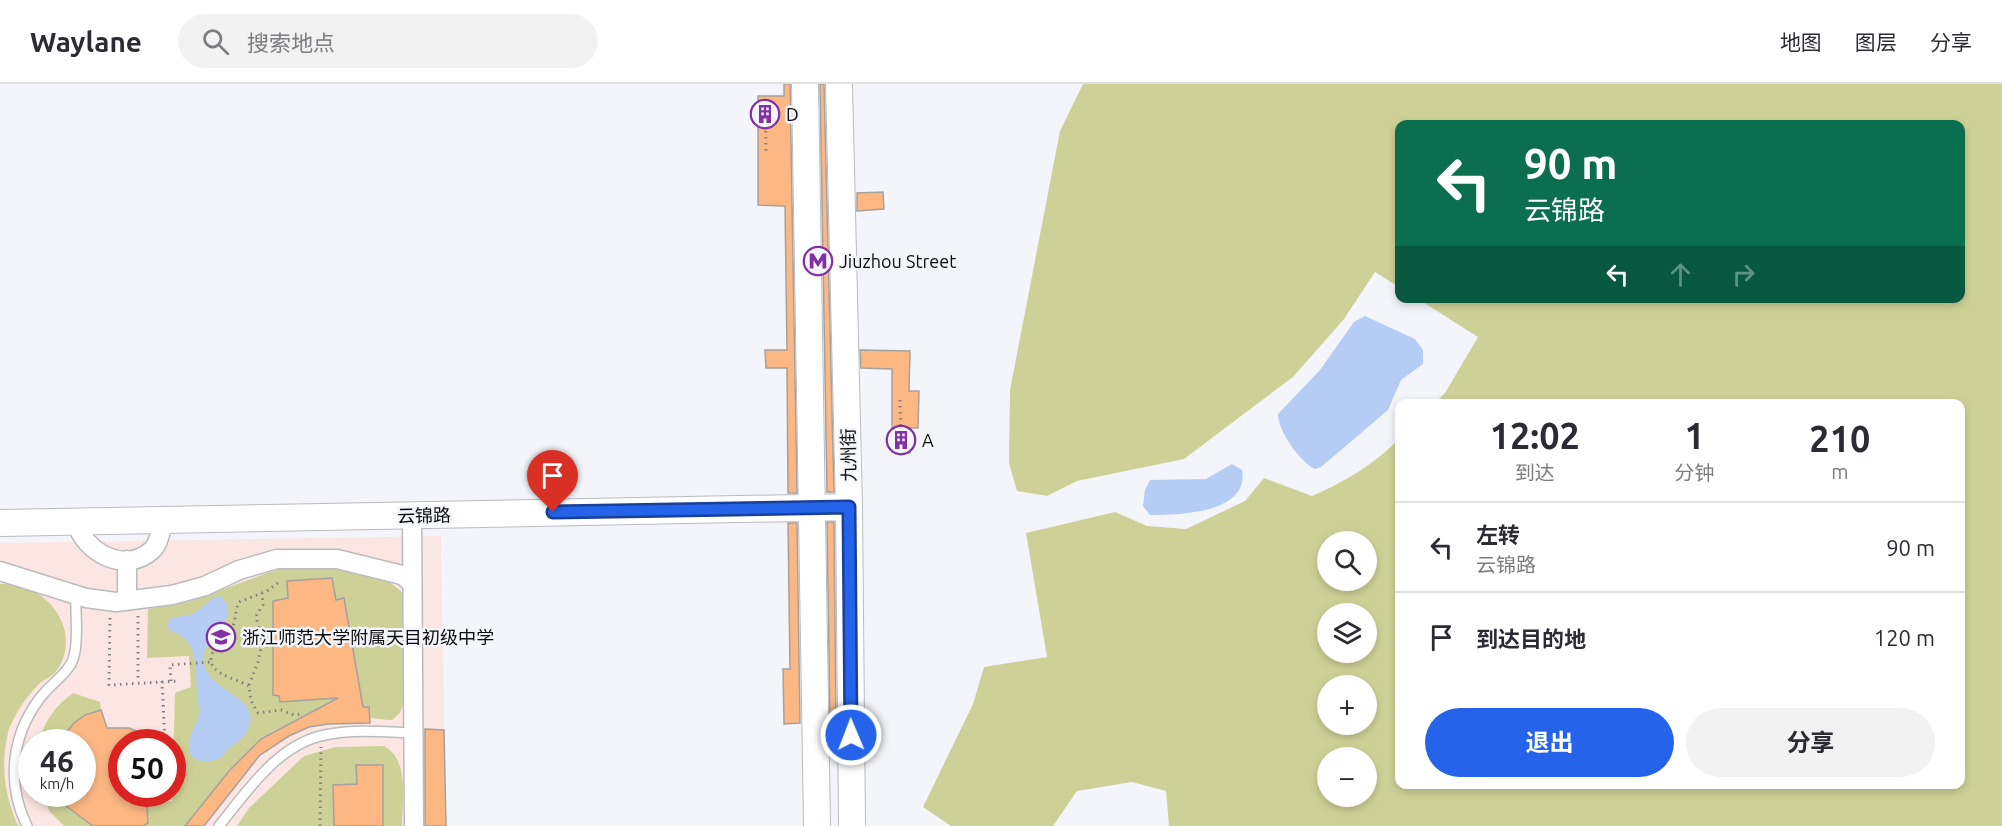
<!DOCTYPE html>
<html lang="zh">
<meta charset="utf-8">
<style>
:root{--surface:#fff;--page:#f2f2f3;--text:#2b2b33;--muted:#7c7c81;--line:#e1e1e2;--accent:#2563eb}
body{margin:0;font-family:Ubuntu,"Noto Sans SC",sans-serif;background:var(--page);color:var(--text);height:100vh;display:flex;flex-direction:column;font-size:22px;white-space:nowrap}
*{box-sizing:border-box;margin:0}
p{font-size:20px;color:var(--muted)}
.icon{flex:none;width:33px;height:33px;fill:none;stroke:currentColor;stroke-width:2;stroke-linecap:round;stroke-linejoin:round}
.map{position:relative;flex:1;overflow:hidden}
.details{position:absolute;left:1395px;top:315px;width:570px;height:390px;display:flex;flex-direction:column;background:var(--surface);border-radius:12px;box-shadow:0 3px 9px #0003}
.details>*{flex:none}
.banner{position:absolute;left:1395px;top:36px;width:570px;height:183px;border-radius:12px;box-shadow:0 3px 9px #0003;background:#0b6e4f;color:#fff;overflow:hidden}
.controls{position:absolute;left:1317px;top:447px;display:grid;gap:12px}
.controls a{display:grid;place-items:center;width:60px;height:60px;border-radius:50%;background:var(--surface);box-shadow:0 3px 9px #0003;font-size:30px}
.speed{position:absolute;left:18px;top:645px;display:flex;gap:12px;font-size:30px;font-weight:700;text-align:center}
.speed>*{display:grid;place-content:center;width:78px;height:78px;border-radius:50%;background:var(--surface);box-shadow:0 3px 9px #0003;line-height:1}
.speed small{font-size:15px;font-weight:400}
.speed .limit{border:9px solid #d22;background:#fff;color:#111}
.pin{position:absolute;display:grid;place-items:center;width:51px;height:51px;color:#fff;margin:-62px -26px;border-radius:50% 50% 50% 0;rotate:-45deg;box-shadow:0 0 6px #0007}
.pin .icon{rotate:45deg}
.me{position:absolute;width:66px;margin:-33px;rotate:359deg;stroke-linejoin:round;filter:drop-shadow(0 0 4px #0008)}
.turn{display:flex;align-items:center;gap:21px;height:126px;padding:0 30px;font-size:27px}
.turn .icon{width:78px;height:78px;stroke-width:2.5}
.turn b{display:block;font-size:42px;line-height:51px}
.lanes{display:flex;align-items:center;height:57px;padding:0 30px;background:#0003;justify-content:center;gap:30px;direction:ltr}
.lanes .off{opacity:.35}
.eta{display:flex;justify-content:space-evenly;align-items:center;height:102px;text-align:center}
.eta b{font-size:36px;font-weight:700;line-height:42px}
.cta{display:flex;gap:12px;margin-top:auto;padding:12px 30px}
.cta a{flex:1;height:69px;border-radius:36px;background:var(--accent);color:#fff;font-size:24px;font-weight:700;line-height:69px;text-align:center}
.cta a+a{background:var(--page);color:var(--text)}
ul{padding:0;list-style:none}
li{display:flex;align-items:center;gap:18px;height:90px;padding:0 30px;border-top:2px solid var(--line)}
li div{flex:1}
li b{display:block;font-size:22px}
li em{font-style:normal}
header{display:flex;align-items:center;gap:36px;box-sizing:border-box;height:84px;padding:0 30px;background:var(--surface);border-bottom:2px solid var(--line)}
header strong{font-size:28px}
nav{display:flex;gap:33px;margin-inline-start:auto;font-size:21px}
.search{width:420px;height:54px;background:var(--page);display:flex;align-items:center;gap:15px;box-sizing:border-box;padding:0 21px;border-radius:33px;color:var(--muted);font-size:22px}
.map>svg:first-child{display:block}
.education{fill:#fce6e4;fill-rule:evenodd}
.green{fill:#ced197;fill-rule:evenodd}
.water{fill:#b5ccf5}
.building{fill:#fcb783;stroke:#a5a19e;stroke-width:1.5}
.lines{fill:none;stroke-linecap:round;stroke-linejoin:round}
.lane-casing{stroke:#babbbf;stroke-width:12}
.street-casing{stroke:#babbbf;stroke-width:21}
.secondary-casing{stroke:#babbbf;stroke-width:28}
.path{stroke:#808083;stroke-width:3;stroke-dasharray:1.5 4.5;stroke-linecap:butt}
.lane{stroke:#fff;stroke-width:9}
.street{stroke:#fff;stroke-width:18}
.secondary{stroke:#fff;stroke-width:26}
.route-casing{stroke:#184099;stroke-width:15}
.route{stroke:#2563eb;stroke-width:10}
.labels{text-anchor:middle;dominant-baseline:central;stroke-width:5;stroke-linejoin:round;paint-order:stroke}
.poi-label{font-size:18px;fill:#0c0c0d;stroke:#f4f5fa;text-anchor:start}
.street-label{font-size:18px;fill:#0c0c0d;stroke:#f4f5fa}
</style>
<header>
<strong>Waylane</strong>
<div class="search"><svg class="icon" aria-label="search" viewBox="0 0 24 24"><circle cx="10" cy="10" r="6"/><path d="M15 15l6 6"/></svg>搜索地点</div>
<nav><a>地图</a><a>图层</a><a>分享</a></nav>
</header>
<div class="map">
<svg width="2002" height="742" viewBox="0 0 2002 742">
<rect width="100%" height="100%" fill="#f4f5fa"/>
<path class="education" d="M441,452L446,742H0V459ZM32,658H82V710H32ZM122,658H172V710H122Z"/>
<path class="green" d="M1083,0H2002V742H1169L1166,707L1132,698L1077,707L1053,742H951L923,723L973,620L984,583L1047,573L1026,449L1115,428L1147,442L1186,445L1245,417L1264,394L1312,412C1346,397 1373,381 1399,355L1400,700H1960V320L1435,319L1445,309L1478,253L1418,215L1960,214V40H1400L1399,203L1375,188L1344,235L1293,293L1184,375L1077,397L1047,412L1017,407L1009,379L1010,306L1060,47ZM1328,458H1366V496H1328ZM1328,530H1366V568H1328ZM1328,602H1366V640H1328ZM1328,674H1366V712H1328Z
M281,484C317,484 380,480 404,511L403,621L400,629L392,636C372,636 347,627 327,630C258,642 226,691 185,742H64L49,727L44,710H82V658H39C44,637 56,621 73,609L100,618L109,708L128,718L172,717L175,609L191,603L189,572L147,574L148,525L188,518Z
M9,499C17,502 27,504 35,508C63,524 76,558 57,586C53,592 45,595 39,600C26,613 16,628 9,645C0,680 4,710 18,742H0V500Z
M384,662C410,676 402,716 402,742H237L249,724L304,672L335,663Z"/>
<path class="water" d="M1365,232L1415,255L1423,266V280L1401,296L1388,326L1321,383L1315,385C1300,378 1278,347 1278,330L1320,286L1354,238Z
M1232,380L1242,386C1250,429 1180,431 1150,431L1143,422L1145,406L1150,396L1206,395Z
M220,512C246,534 202,554 203,575C205,610 266,611 247,647C241,659 228,661 222,673C211,679 189,681 189,663C188,651 198,640 199,628C199,620 197,612 197,604C195,581 198,554 170,547L167,541L170,535C178,531 186,533 195,529C205,523 208,513 220,512Z"/>
<path class="building" d="M784,0H790L797,409H788L787,284H766L765,266H787L785,122L758,121V12H784Z
M820,0H824L834,408H827Z
M883,108L884,125L857,127V109Z
M860,266L910,267L909,307H919L918,344H909L910,369L892,368V285L861,284Z
M827,438H834L836,638H830Z
M788,439H797L800,639L784,640L783,585H790Z
M332,494L336,516L344,514L363,623H369L370,639L328,640L309,643L289,652L260,671L204,742H185L229,687L261,655L338,614L280,618L279,612L273,611V517L288,514L287,497Z
M101,626L107,644H129L164,658H122V710H146L148,739L143,742H93L50,710H82V658H58L74,639L85,631Z
M425,645L444,646L446,742H425Z
M356,681H383V742H334L333,701L357,700Z"/>
<g class="lines">
<g class="lane-casing">
<path id="lane" d="M27,742C5,697 12,646 45,608C55,597 71,586 74,572C79,554 75,530 76,511
M219,742C248,706 280,657 330,650C357,645 386,648 413,649"/>
</g>
<g class="street-casing">
<path id="street" d="M412,431L414,742
M76,438C84,468 125,491 152,466C159,460 161,445 164,436
M0,487L86,514L116,518L172,511L205,502L239,486L277,475H337L402,491L412,499
M127,517V476"/>
</g>
<g class="secondary-casing">
<path id="secondary" d="M805,0L817,742
M839,0L849,423L852,742
M0,439L849,423"/>
</g>
<path class="path" d="M765,17L766,67
M900,316L901,366
M278,499L267,507L239,518C235,527 235,539 232,545C228,552 220,557 216,563C198,589 234,593 249,602L251,617L258,629L281,626L294,631L302,630
M138,532V598
M110,534L109,601L179,597
M162,597L165,658
M171,597L170,581L211,578
M249,601L258,578L262,559L256,532L263,521L262,509
M320,742L321,663"/>
<use href="#lane" class="lane"/>
<use href="#street" class="street"/>
<use href="#secondary" class="secondary"/>
</g>
<g class="lines">
<g class="route-casing">
<path id="route" d="M553,428L849,423L851,651"/>
</g>
<use href="#route" class="route"/>
</g>
<defs>
<g id="building-ring" transform="scale(1.5)"><circle r="9.5" fill="#f4f5fa" stroke="#8131a1" stroke-width="1.5"/><path d="M-4-6H4V6H1V3H-1V6H-4ZM-2.5-4.3h1.7v1.8h-1.7ZM.8-4.3h1.7v1.8H.8ZM-2.5-1h1.7V.8h-1.7ZM.8-1h1.7V.8H.8Z" fill="#8131a1"/></g>
<g id="metro-ring" transform="scale(1.5)"><circle r="9.5" fill="#f4f5fa" stroke="#8131a1" stroke-width="1.5"/><path d="M-5.5 5V-5H-3L0 0L3-5H5.5V5H3V-.5L0 4L-3-.5V5Z" fill="#8131a1"/></g>
<g id="school-ring" transform="scale(1.5)"><circle r="9.5" fill="#f4f5fa" stroke="#8131a1" stroke-width="1.5"/><path d="M0-5L7-2L0 1L-7-2ZM-4 1L0 2.5L4 1V4Q0 6-4 4Z" fill="#8131a1"/></g>
</defs>
<g fill-rule="evenodd">
<use href="#building-ring" x="765" y="30"/>
<use href="#metro-ring" x="818" y="177"/>
<use href="#building-ring" x="901" y="356"/>
<use href="#school-ring" x="221" y="553"/>
</g>
<g class="labels">
<g class="poi-label">
<text x="786" y="30">D</text>
<text x="839" y="177">Jiuzhou Street</text>
<text x="922" y="356">A</text>
<text x="242" y="553">浙江师范大学附属天目初级中学</text>
</g>
<g class="street-label">
<text transform="translate(848 371) rotate(-91)">九州街</text>
<text transform="translate(424 431) rotate(-1)">云锦路</text>
</g>
</g>
</svg>
<div class="controls">
<a><svg class="icon" aria-label="search" viewBox="0 0 24 24"><circle cx="10" cy="10" r="6"/><path d="M15 15l6 6"/></svg></a>
<a><svg class="icon" aria-label="layers" viewBox="0 0 24 24"><path d="M12 4l9 5-9 5-9-5zM3 14l9 5 9-5"/></svg></a>
<a>+</a>
<a>−</a>
</div>
<div class="speed"><div>46<small>km/h</small></div><div class="limit">50</div></div>
<div class="pin" style="left:553px;top:428px;background:#d93025"><svg class="icon" aria-label="arrive" viewBox="0 0 24 24"><path d="M6 21V4h12l-3 4 3 4H6"/></svg></div>
<svg class="me" style="left:851px;top:651px" viewBox="-20 -20 40 40"><circle r="17" fill="#2563eb" stroke="#fff" stroke-width="3"/><path d="M0-11L8 9 0 5-8 9z" fill="#fff"/></svg>
<div class="banner">
<div class="turn"><svg class="icon" aria-label="left" viewBox="0 0 24 24"><path d="M17 20v-9H6M10 6l-5 5 5 5"/></svg><div><b>90 m</b>云锦路</div></div>
<div class="lanes"><svg class="icon" aria-label="left" viewBox="0 0 24 24"><path d="M17 20v-9H6M10 6l-5 5 5 5"/></svg><svg class="icon off" aria-label="ahead" viewBox="0 0 24 24"><path d="M12 20V5M6 11l6-6 6 6"/></svg><svg class="icon off" aria-label="right" viewBox="0 0 24 24"><path d="M7 20v-9h11M14 6l5 5-5 5"/></svg></div>
</div>
<section class="details">
<div class="eta">
<div><b>12:02</b><p>到达</p></div>
<div><b>1</b><p>分钟</p></div>
<div><b>210</b><p>m</p></div>
</div>
<ul>
<li><svg class="icon" aria-label="left" viewBox="0 0 24 24"><path d="M17 20v-9H6M10 6l-5 5 5 5"/></svg><div><b>左转</b><p>云锦路</p></div><em>90 m</em></li>
<li><svg class="icon" aria-label="arrive" viewBox="0 0 24 24"><path d="M6 21V4h12l-3 4 3 4H6"/></svg><div><b>到达目的地</b></div><em>120 m</em></li>
</ul>
<div class="cta"><a>退出</a><a>分享</a></div>
</section>
</div>
